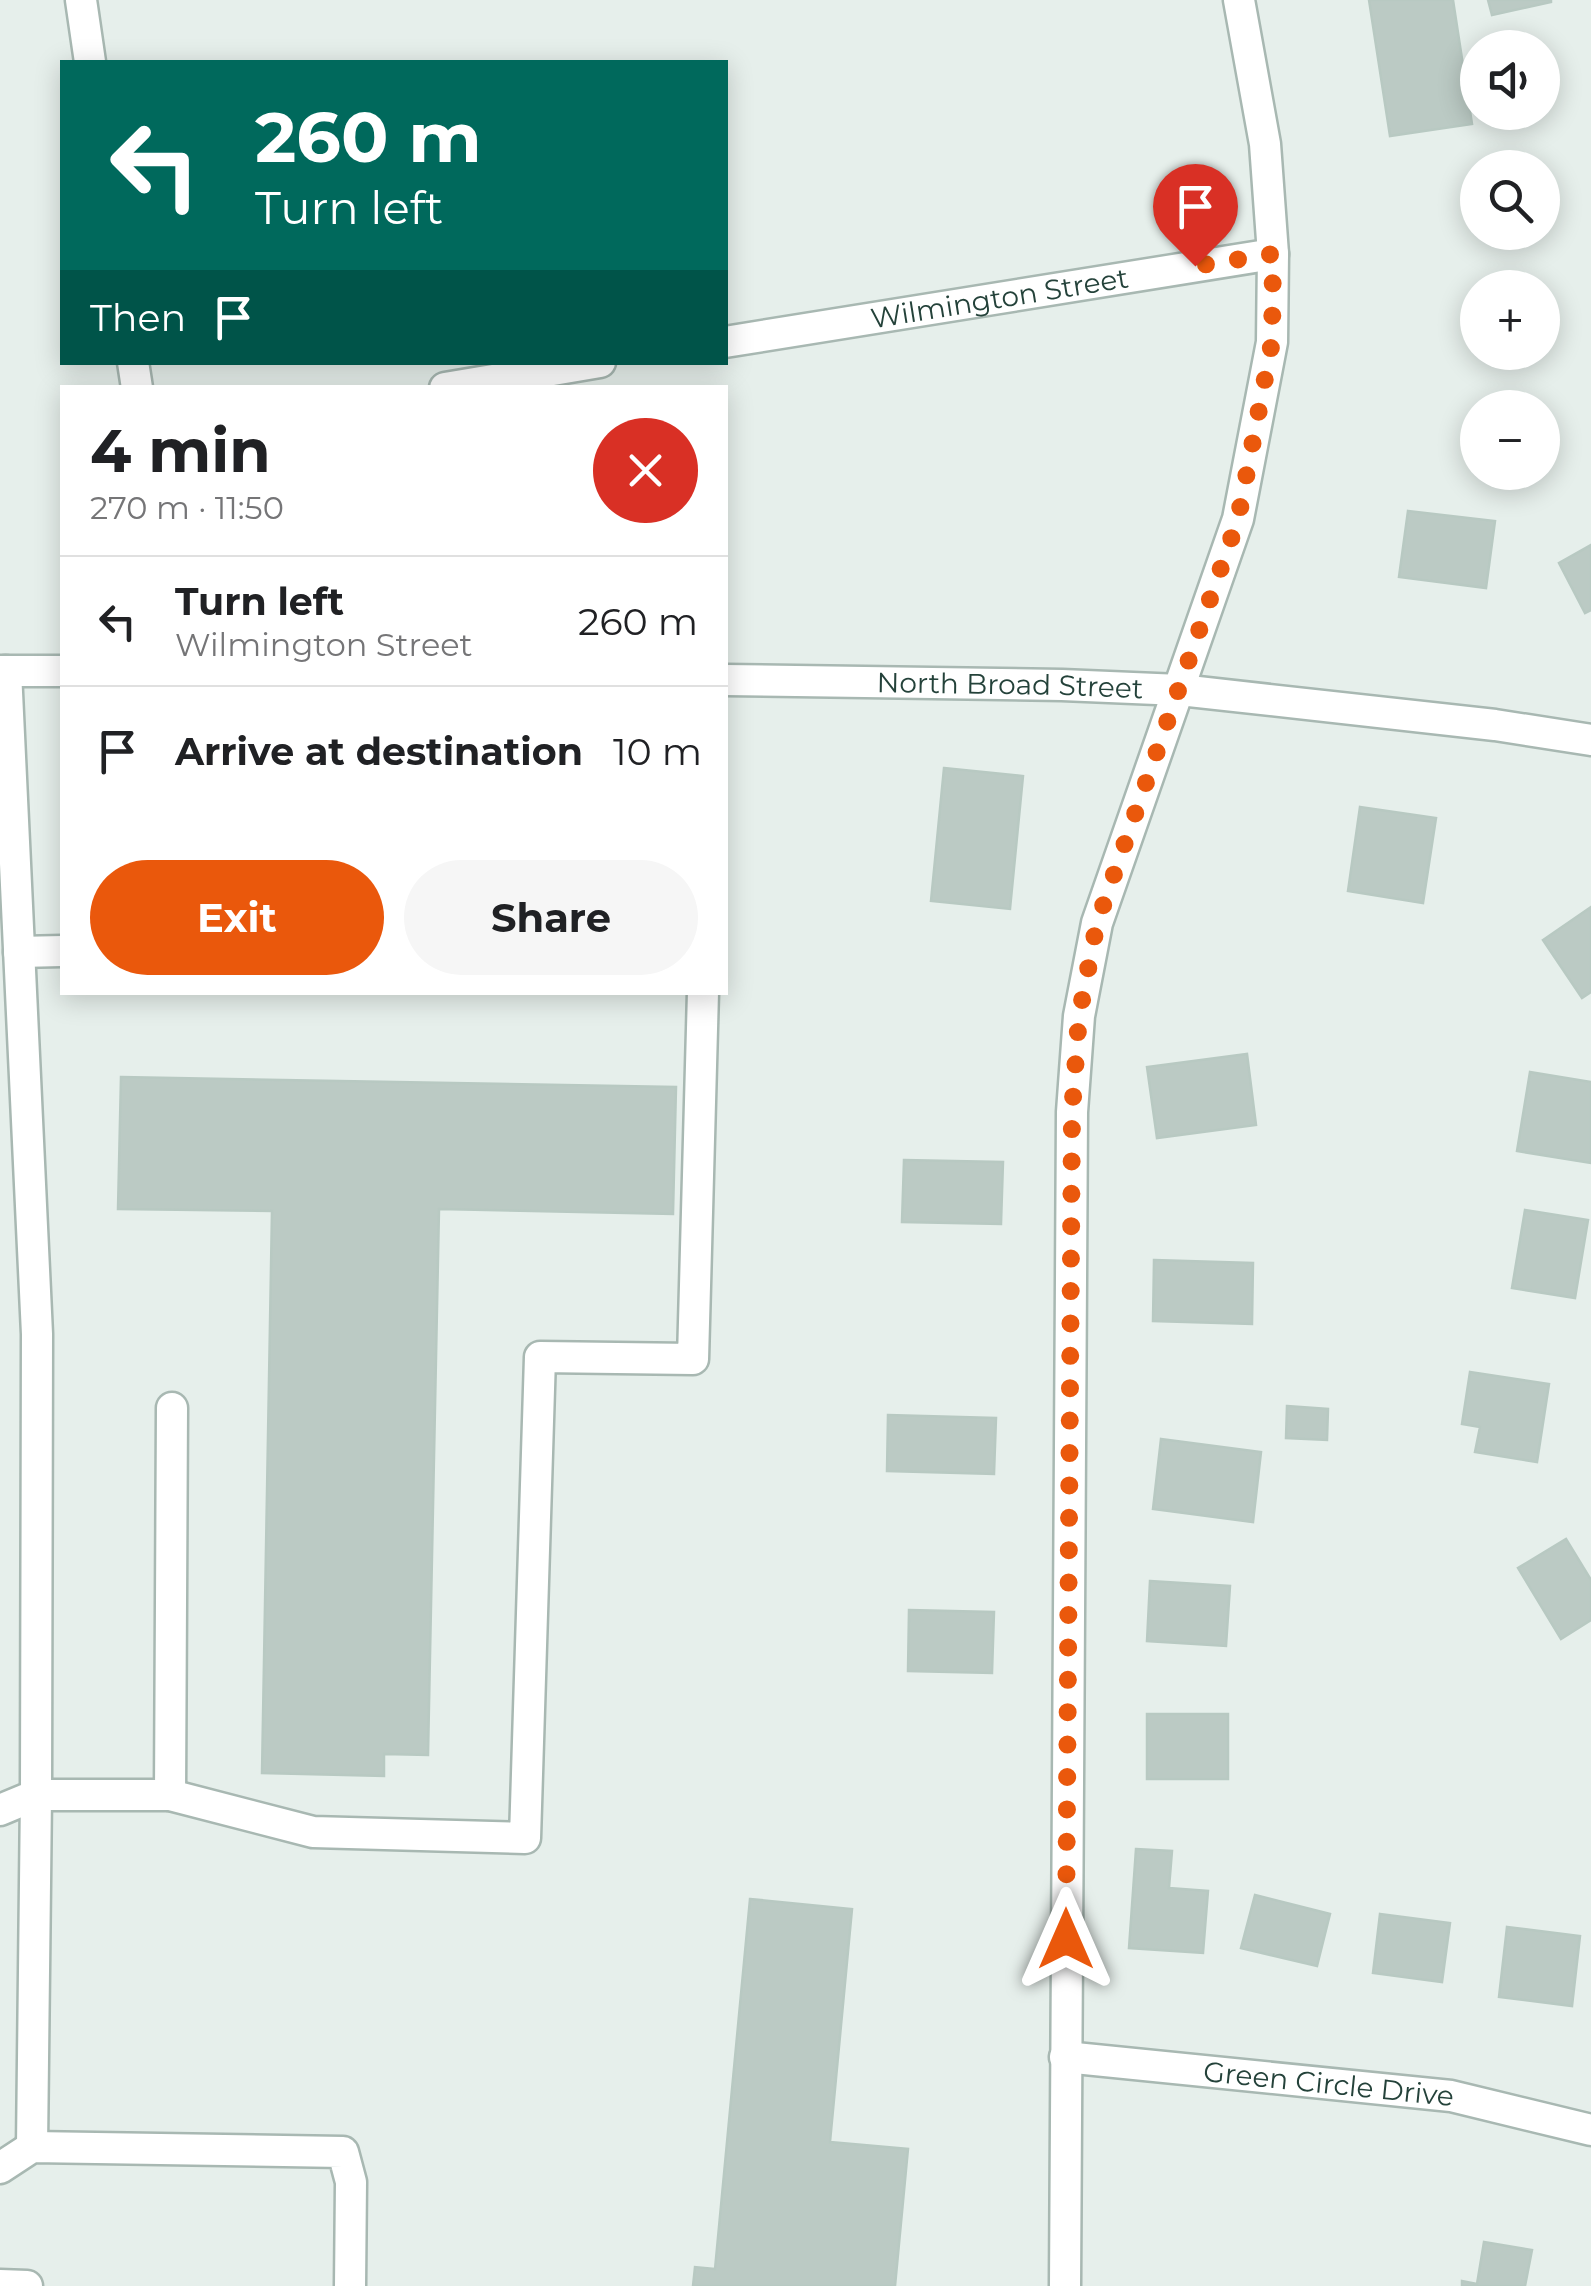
<!DOCTYPE html>
<meta charset="utf-8">
<style>
:root{--surface:#fff;--page:#f6f6f6;--text:#202124;--muted:#757577;--line:#e0e0e0;--accent:#ea580c}
body{margin:0;font-family:Montserrat,sans-serif;background:var(--page);color:var(--text);height:100vh;display:flex;flex-direction:column;font-size:38px;white-space:nowrap}
*{box-sizing:border-box;margin:0}
p{font-size:32px;color:var(--muted)}
.icon{flex:none;width:55px;height:55px;fill:none;stroke:currentColor;stroke-width:2;stroke-linecap:round;stroke-linejoin:round}
.map{position:relative;flex:1;overflow:hidden}
.panel{position:absolute;left:60px;top:385px;width:668px;height:610px;display:flex;flex-direction:column;background:var(--surface);border-radius:0px;box-shadow:0 5px 25px #0003}
.panel>*{flex:none}
.banner{position:absolute;left:60px;top:60px;width:668px;height:305px;border-radius:0px;box-shadow:0 5px 25px #0003;background:#00695c;color:#fff;overflow:hidden}
.buttons{position:absolute;left:1460px;top:30px;display:grid;gap:20px}
.buttons a{display:grid;place-items:center;width:100px;height:100px;border-radius:50%;background:var(--surface);box-shadow:0 5px 25px #0003;font-size:50px}
.pin{position:absolute;display:grid;place-items:center;width:85px;height:85px;color:#fff;margin:-102px -42px;border-radius:50% 50% 50% 0;rotate:-45deg;box-shadow:0 0 10px #0007}
.pin .icon{rotate:45deg}
.me{position:absolute;width:110px;margin:-55px;rotate:0deg;stroke-linejoin:round;filter:drop-shadow(0 0 8px #0008)}
.turn{display:flex;align-items:center;gap:35px;height:210px;padding:0 30px;font-size:45px}
.turn .icon{width:130px;height:130px;stroke-width:2.5}
.turn b{display:block;font-size:70px;line-height:85px}
.then{display:flex;align-items:center;height:95px;padding:0 30px;background:#0003;gap:20px;font-size:38px}
.round{display:grid;place-items:center;flex:none;width:105px;height:105px;border-radius:52px;background:var(--page)}
.head{display:flex;align-items:center;justify-content:space-between;height:170px;padding:0 30px}
h1{font-size:60px;font-weight:700;line-height:75px}
.button{display:flex;gap:20px;margin-top:auto;padding:20px 30px}
.button a{flex:1;height:115px;border-radius:60px;background:var(--accent);color:#fff;font-size:40px;font-weight:700;line-height:115px;text-align:center}
.button a+a{background:var(--page);color:var(--text)}
ul{padding:0;list-style:none}
li{display:flex;align-items:center;gap:30px;height:130px;padding:0 30px;border-top:2px solid var(--line)}
li div{flex:1}
li b{display:block;font-size:38px}
li em{font-style:normal}
.map>svg:first-child{display:block}
.building{fill:#bbcac4;stroke:#b8c9c2;stroke-width:2.5}
.lines{fill:none;stroke-linecap:round;stroke-linejoin:round}
.minor-casing{stroke:#a8b8b2;stroke-width:35}
.minor{stroke:#fff;stroke-width:30}
.route{stroke:#ea580c;stroke-width:18;stroke-dasharray:0 32.4}
.labels{text-anchor:middle;dominant-baseline:central;stroke-width:10;stroke-linejoin:round;paint-order:stroke}
.street-label{font-size:28px;fill:#24423a;stroke:#f7fbf9}
</style>
<div class="map">
<svg width="1591" height="2286" viewBox="0 0 1591 2286">
<rect width="100%" height="100%" fill="#e6efeb"/>
<path class="building" d="M1369,0H1453L1472,124L1390,136Z
M1488,0H1551V2L1492,15Z
M1408,511L1495,521L1486,588L1399,577Z
M1591,545V610L1585,613L1559,563Z
M944,768L1023,776L1010,909L931,901Z
M1360,807L1436,818L1423,903L1348,891Z
M1591,907V992L1582,998L1543,940Z
M1247,1054L1256,1125L1157,1138L1147,1067Z
M1530,1072L1591,1082V1163L1517,1151Z
M121,1077L676,1087L673,1214L439,1209L428,1755L384,1754V1776L262,1773L272,1211L118,1209Z
M904,1160L1003,1162L1001,1224L902,1222Z
M1525,1210L1588,1220L1575,1298L1512,1288Z
M1154,1260L1253,1263L1252,1324L1153,1321Z
M1470,1372L1549,1384L1537,1462L1475,1452L1480,1427L1462,1424Z
M1287,1406L1328,1409L1327,1440L1286,1438Z
M888,1415L996,1418L994,1474L887,1471Z
M1161,1439L1261,1452L1253,1522L1153,1509Z
M1566,1539L1591,1580V1620L1561,1639L1518,1568Z
M1150,1581L1230,1586L1226,1646L1147,1641Z
M909,1610L994,1612L992,1673L908,1671Z
M1147,1714H1228V1779H1147Z
M1136,1849L1172,1851L1169,1888L1208,1891L1203,1953L1129,1948Z
M1255,1895L1330,1914L1317,1966L1241,1948Z
M750,1899L852,1909L830,2142L908,2149L895,2286H693L695,2267L715,2269Z
M1380,1914L1450,1923L1442,1982L1373,1973Z
M1507,1927L1580,1936L1572,2006L1499,1997Z
M1484,2242L1532,2250L1525,2286H1462V2281L1477,2284Z"/>
<g class="lines">
<g class="minor-casing">
<g id="minor">
<path d="M81,0L90,62"/>
<path id="s1" d="M725,342L1273,254"/>
<path d="M133,362L137,388"/>
<path d="M445,388L600,362"/>
<path d="M0,671H62"/>
<path id="s2" d="M725,680L1062,685L1180,690L1495,725L1591,740"/>
<path d="M19,952L62,951"/>
<path d="M170,1795L172,1408"/>
<path d="M0,1810L36,1795L37,1334L6,671"/>
<path id="s3" d="M1065,2057L1451,2096L1591,2130"/>
<path d="M32,2147L36,1795H170L313,1832L525,1838L540,1357L693,1359L703,992"/>
<path d="M0,2168L32,2147L343,2152L351,2182L350,2286"/>
<path d="M0,2285L27,2286"/>
<path d="M1065,2286L1072,1112L1079,1016L1097,923L1238,519L1272,342L1273,254L1265,144L1239,0"/>
</g>
</g>
<use href="#minor" class="minor"/>
</g>
<g class="lines">
<path class="route" d="M1066,1939L1072,1112L1079,1016L1097,923L1238,519L1272,342L1273,254L1195,266"/>
</g>
<g class="labels">
<g class="street-label">
<text stroke="none"><textPath href="#s1" startOffset="278">Wilmington Street</textPath></text>
<text stroke="none"><textPath href="#s2" startOffset="285">North Broad Street</textPath></text>
<text stroke="none"><textPath href="#s3" startOffset="265">Green Circle Drive</textPath></text>
</g>
</g>
</svg>
<div class="buttons">
<a><svg class="icon" aria-label="sound" viewBox="0 0 24 24"><path d="M4 9h4l5-4v14l-5-4H4zM17 9q2 3 0 6"/></svg></a>
<a><svg class="icon" aria-label="search" viewBox="0 0 24 24"><circle cx="10" cy="10" r="6"/><path d="M15 15l6 6"/></svg></a>
<a>+</a>
<a>−</a>
</div>
<div class="pin" style="left:1195px;top:266px;background:#d93025"><svg class="icon" aria-label="arrive" viewBox="0 0 24 24"><path d="M6 21V4h12l-3 4 3 4H6"/></svg></div>
<svg class="me" style="left:1066px;top:1939px" viewBox="-20 -20 40 40"><path d="M0-17L14 15 0 8-14 15z" fill="#ea580c" stroke="#fff" stroke-width="4"/></svg>
<div class="banner">
<div class="turn"><svg class="icon" aria-label="left" viewBox="0 0 24 24"><path d="M17 20v-9H6M10 6l-5 5 5 5"/></svg><div><b>260 m</b>Turn left</div></div>
<div class="then">Then<svg class="icon" aria-label="arrive" viewBox="0 0 24 24"><path d="M6 21V4h12l-3 4 3 4H6"/></svg></div>
</div>
<section class="panel">
<div class="head"><div><h1>4 min</h1><p>270 m · 11:50</p></div><a class="round" style="background:#d93025;color:#fff"><svg class="icon" aria-label="close" viewBox="0 0 24 24"><path d="M6 6l12 12M18 6L6 18"/></svg></a></div>
<ul>
<li><svg class="icon" aria-label="left" viewBox="0 0 24 24"><path d="M17 20v-9H6M10 6l-5 5 5 5"/></svg><div><b>Turn left</b><p>Wilmington Street</p></div><em>260 m</em></li>
<li><svg class="icon" aria-label="arrive" viewBox="0 0 24 24"><path d="M6 21V4h12l-3 4 3 4H6"/></svg><div><b>Arrive at destination</b></div><em>10 m</em></li>
</ul>
<div class="button"><a>Exit</a><a>Share</a></div>
</section>
</div>
